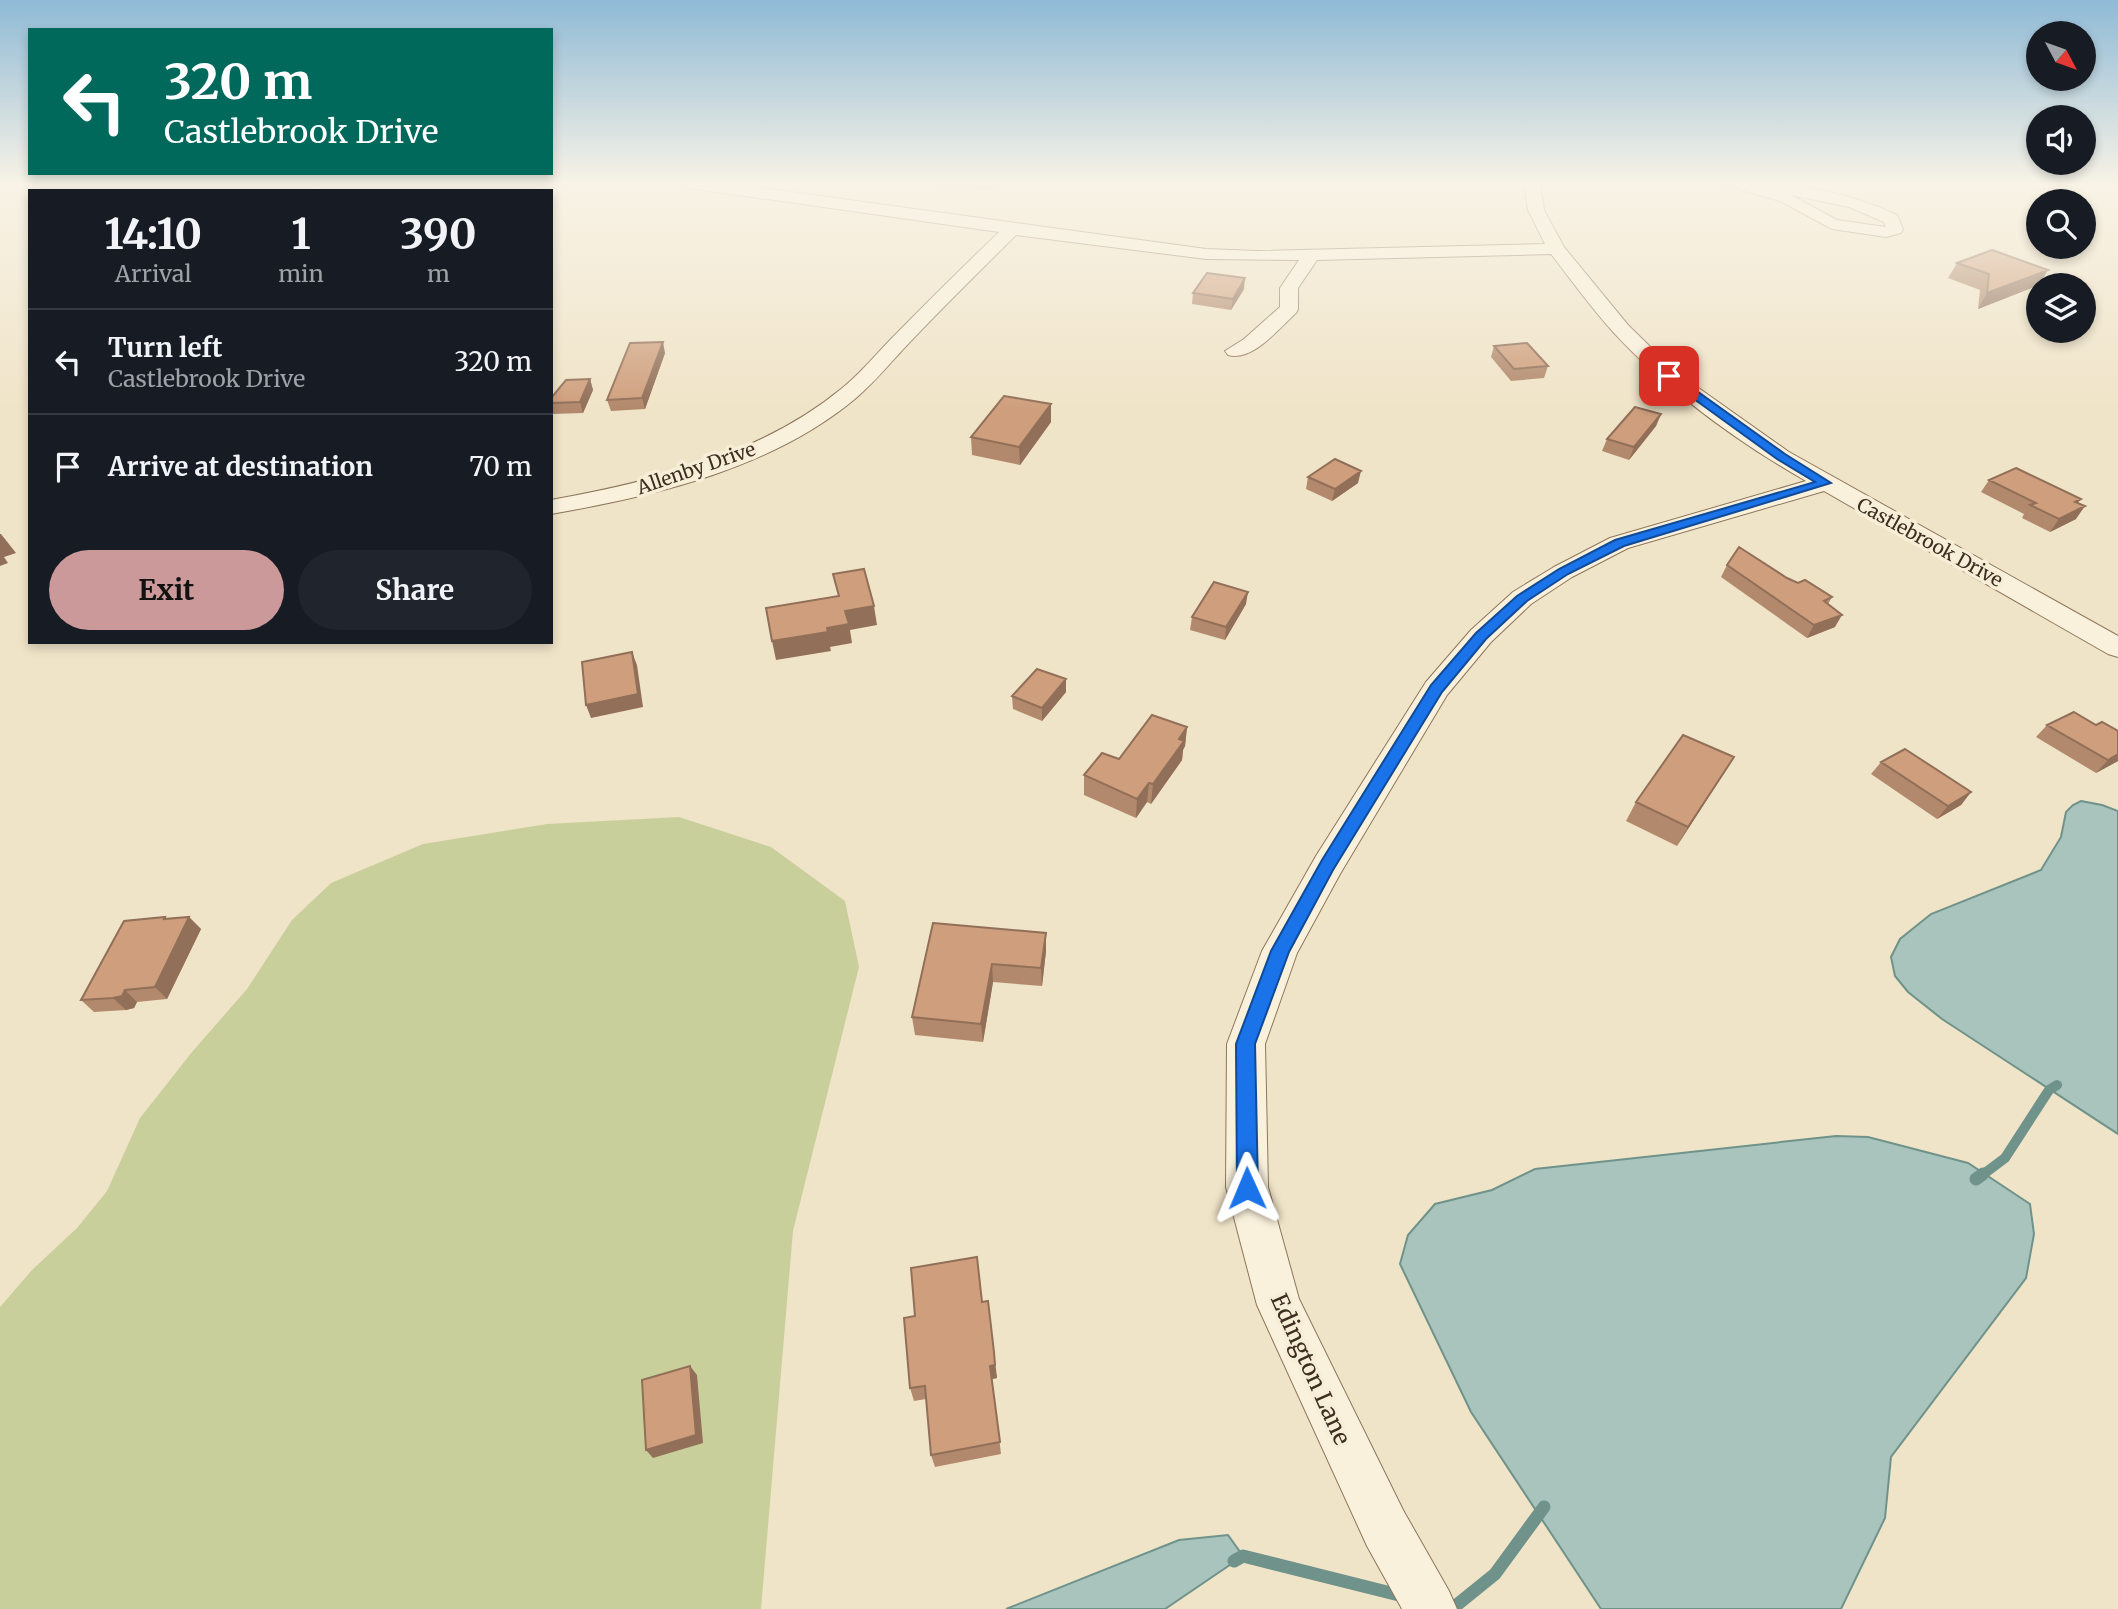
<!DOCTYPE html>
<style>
:root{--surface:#171b24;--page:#20242c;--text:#f1f3f6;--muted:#9ea1a6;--line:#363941;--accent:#cc999b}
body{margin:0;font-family:Merriweather,serif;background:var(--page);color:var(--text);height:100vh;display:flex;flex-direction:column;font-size:26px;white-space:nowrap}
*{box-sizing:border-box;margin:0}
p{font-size:23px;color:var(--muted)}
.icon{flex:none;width:38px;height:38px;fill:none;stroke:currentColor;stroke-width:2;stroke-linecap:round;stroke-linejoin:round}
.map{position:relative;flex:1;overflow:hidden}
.panel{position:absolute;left:28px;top:189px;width:525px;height:455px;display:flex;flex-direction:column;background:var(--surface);border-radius:0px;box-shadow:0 4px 10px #0003}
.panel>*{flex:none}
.top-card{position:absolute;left:28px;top:28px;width:525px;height:147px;border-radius:0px;box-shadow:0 4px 10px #0003;background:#00695c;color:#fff;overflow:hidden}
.needle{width:46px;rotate:131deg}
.controls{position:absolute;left:2026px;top:21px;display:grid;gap:14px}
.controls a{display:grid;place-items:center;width:70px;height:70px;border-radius:50%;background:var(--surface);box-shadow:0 4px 10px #0003;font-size:35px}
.pin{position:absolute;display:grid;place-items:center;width:60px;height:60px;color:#fff;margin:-30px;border-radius:14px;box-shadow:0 4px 10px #0006}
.me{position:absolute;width:77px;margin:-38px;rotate:359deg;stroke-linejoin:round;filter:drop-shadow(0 0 5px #0008)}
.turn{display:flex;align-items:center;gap:24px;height:147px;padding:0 21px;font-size:32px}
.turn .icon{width:91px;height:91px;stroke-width:2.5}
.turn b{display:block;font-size:49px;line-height:60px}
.eta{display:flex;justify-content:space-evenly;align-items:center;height:119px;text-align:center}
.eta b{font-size:42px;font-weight:700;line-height:49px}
.primary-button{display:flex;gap:14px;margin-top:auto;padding:14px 21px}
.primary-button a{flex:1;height:80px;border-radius:42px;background:var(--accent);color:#111;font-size:28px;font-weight:700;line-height:80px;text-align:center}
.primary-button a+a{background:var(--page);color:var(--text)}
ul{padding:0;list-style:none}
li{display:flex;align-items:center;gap:21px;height:105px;padding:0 21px;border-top:2px solid var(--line)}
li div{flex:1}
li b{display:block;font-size:26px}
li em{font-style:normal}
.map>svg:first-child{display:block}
.green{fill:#c9cf9b}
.water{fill:#a9c4bc;stroke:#6f938a;stroke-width:2}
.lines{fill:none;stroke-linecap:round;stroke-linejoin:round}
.stream-far1{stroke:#6f938a;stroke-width:10}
.stream{stroke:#6f938a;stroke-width:13}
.minor-casing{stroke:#8d765c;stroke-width:2}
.minor{fill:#faf1dc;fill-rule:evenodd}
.wall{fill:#b2896c}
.shaded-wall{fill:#916f58}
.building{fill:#cf9f7d;stroke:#916f58;stroke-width:2}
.route{fill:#1a73e8;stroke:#114b97;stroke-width:2}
.labels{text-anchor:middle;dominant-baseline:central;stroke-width:7;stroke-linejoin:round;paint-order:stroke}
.far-street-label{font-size:19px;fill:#3d2e20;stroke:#f7eed8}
.street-label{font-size:23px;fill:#3d2e20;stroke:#f7eed8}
</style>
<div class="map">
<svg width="2118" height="1609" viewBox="0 0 2118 1609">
<rect width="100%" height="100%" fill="#f0e4c8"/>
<path class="green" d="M679,817L771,847L845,901L859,967L793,1231L761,1609H0V1307L32,1270L77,1228L107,1191L140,1118L192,1052L247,989L292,920L331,883L423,844L547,824Z"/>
<path class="water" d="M2081,801L2102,805L2118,811V1134L1942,1019L1908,992L1895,976L1891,957L1900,939L1931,914L2041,870L2061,837L2066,812L2073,805Z
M1836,1136L1868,1137L1968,1163L2030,1204L2034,1234L2026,1278L1891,1457L1885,1518L1841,1609H1601L1471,1412L1400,1264L1408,1235L1435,1204L1492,1190L1535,1169Z
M1228,1535L1243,1556L1165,1609H1006L1179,1540Z"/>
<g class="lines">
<path class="stream-far1" d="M1981,1176L2005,1158L2049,1090L2057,1085"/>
<path class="stream" d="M1976,1179L1983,1174
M1234,1561L1243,1556L1403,1596
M1447,1607L1453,1608L1495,1574L1544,1507"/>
<g class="minor-casing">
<path id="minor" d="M314,183H330L325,191H309Z
M681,183H725L1206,249L1257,251L1545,244L1528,210L1524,183H1540L1544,210L1564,247L1628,325L1676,372L1789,452L2118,636V657L2108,654L1824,491L1628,548L1572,577L1531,604L1491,642L1447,695L1340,874L1297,953L1265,1044L1268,1187L1299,1299L1403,1510L1449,1591L1457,1609H1402L1367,1546L1257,1305L1226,1187L1227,1044L1262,951L1316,856L1426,682L1471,630L1513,592L1554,567L1610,538L1806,481C1738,442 1669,392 1615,334C1592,309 1572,281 1551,254L1317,260L1298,288V309L1296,313C1279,328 1253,362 1228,355L1225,351L1244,339L1280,307V288L1299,260L1206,259L1016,235C980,271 943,307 908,344C891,362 875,382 856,398C773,468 655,496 551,514V500C651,482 761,455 841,389C860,374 876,354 893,337C928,301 963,267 999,232L689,188Z
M1725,183C1787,183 1840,188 1897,215L1903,229L1901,233L1886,237L1832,229L1780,201L1727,186ZM1791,195L1849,207L1884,222L1886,227L1837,220Z"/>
</g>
<use href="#minor" class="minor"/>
</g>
<path class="wall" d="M940,183H995L989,190L940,185Z
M1957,263L2039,285L1978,309L1980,290L1948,278Z
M1244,289L1231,310L1192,304L1193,293Z
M1494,346L1548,366L1544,378L1511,381L1491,357Z
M665,353L645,409L611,411L607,400Z
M590,379L593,390L583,413L551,414V398Z
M1051,404V422L1020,465L972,455L971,437Z
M1661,414L1656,426L1629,460L1602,451L1607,439Z
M1308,477L1358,483L1332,501L1306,489Z
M1989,480L2081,499L2078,503L2076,519L2050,532L2022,518L2024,514L1981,492Z
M1727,565L1787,578L1832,597L1828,604L1835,627L1807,638L1721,577Z
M1246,604L1225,640L1190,630L1192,617Z
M1066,679V692L1042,721L1013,709L1012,696Z
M2047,725H2096L2118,731V761L2096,773L2036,737Z
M1187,727L1185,746L1183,750L1182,760L1151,804L1147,802L1136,818L1084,795V775Z
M1881,762L1971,792L1961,805L1937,819L1871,774Z
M1722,776L1677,846L1626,821L1636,802Z
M165,917L167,919L189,917L201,929L167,999L137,1002L134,1008L126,1010L94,1012L81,1000Z
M933,923L1046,951L1042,986L993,982L983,1042L915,1035L912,1017Z
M982,1302L997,1378L992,1379L1001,1454L935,1467L931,1455L926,1399L914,1401L910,1388Z"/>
<path class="shaded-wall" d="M989,183H995L989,190Z
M2048,270L2039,285L1978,309L1987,293Z
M1245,278L1244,289L1231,310L1233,299Z
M663,342L665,353L645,409L642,398Z
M590,379L593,390L583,413L580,402Z
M1051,404V422L1020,465L1019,447Z
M1661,414L1656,426L1629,460L1634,447Z
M1361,471L1358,483L1332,501L1335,489Z
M2085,506L2076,519L2050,532L2059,519Z
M0,534H1L16,553L4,557L8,563L0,566Z
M1248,592L1246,604L1225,640L1226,627Z
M874,606L877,625L850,630L852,643L830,647L831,651L776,660L772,641L827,628L845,611Z
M1842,615L1835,627L1807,638L1814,625Z
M632,652L637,665L643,707L591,718L586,705Z
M1066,679V692L1042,721V708Z
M1187,727L1185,746L1183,750L1182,760L1151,804L1153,784L1179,739Z
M2118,754V761L2096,773L2108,760Z
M1734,757L1722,776L1677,846L1688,827Z
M1149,783L1147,802L1136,818L1137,799Z
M1971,792L1961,805L1937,819L1948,806Z
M189,917L201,929L167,999L155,987Z
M1046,933V951L1042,986L1041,968Z
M992,964L993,982L983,1042L981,1024Z
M125,990L137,1002L134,1008L126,1010L113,998Z
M994,1352L997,1378L992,1379L1001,1454L990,1366Z
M690,1366L697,1375L703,1443L653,1458L646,1450Z"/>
<path class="building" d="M1992,250L2048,270L1987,293L1989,274L1957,263Z
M1207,273L1245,278L1233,299L1193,293Z
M663,342L642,398L607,400L630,343Z
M1527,343L1548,366L1514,369L1494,346Z
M590,379L580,402L551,403V398L566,380Z
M1004,396L1051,404L1019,447L971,437Z
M1635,407L1661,414L1634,447L1607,439Z
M1335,459L1361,471L1335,489L1308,477Z
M2016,468L2081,499L2075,502L2085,506L2059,519L2030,505L2036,503L1989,480Z
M1739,547L1787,578L1798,583L1805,580L1832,597L1824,601L1842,615L1814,625L1727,565Z
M864,569L874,606L845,611L849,624L827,628L828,632L772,641L766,608L839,596L833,574Z
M1214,582L1248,592L1226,627L1192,617Z
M632,652L638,694L586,705L582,662Z
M1037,669L1066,679L1042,708L1012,696Z
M2074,712L2096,725L2102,722L2118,731V754L2108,760L2047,725Z
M1152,715L1187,727L1179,739L1184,741L1153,784L1149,783L1137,799L1084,775L1102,753L1119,759Z
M1683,735L1734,757L1688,827L1636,802Z
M1905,749L1971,792L1948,806L1881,762Z
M165,917L164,919L189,917L155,987L125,990L122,996L113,998L81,1000L124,921Z
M933,923L1046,933L1041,968L992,964L981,1024L912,1017Z
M977,1257L982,1302L988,1301L994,1352L995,1365L990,1366L1000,1442L931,1455L925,1386L910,1388L904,1318L915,1316L911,1268Z
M690,1366L696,1435L646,1450L642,1380Z"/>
<linearGradient id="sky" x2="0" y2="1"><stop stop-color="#8fbad6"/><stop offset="0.45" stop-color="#f8f3e6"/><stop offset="1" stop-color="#f8f3e6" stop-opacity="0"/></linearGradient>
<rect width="2118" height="409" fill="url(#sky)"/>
<path class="route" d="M1665,374H1673L1785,454L1831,483L1624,546L1568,574L1527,601L1486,639L1442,692L1333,870L1289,952L1255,1044L1258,1188L1255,1195L1247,1198L1240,1195L1237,1188L1236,1044L1271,951L1322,860L1431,685L1476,633L1517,596L1559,569L1615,540L1815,482L1777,459L1665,378Z"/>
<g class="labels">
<g class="far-street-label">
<text transform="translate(696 468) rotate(-19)">Allenby Drive</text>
<text transform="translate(1930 542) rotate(29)">Castlebrook Drive</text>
</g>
<g class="street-label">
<text transform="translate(1311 1369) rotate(66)">Edington Lane</text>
</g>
</g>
</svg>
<div class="controls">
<a><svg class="needle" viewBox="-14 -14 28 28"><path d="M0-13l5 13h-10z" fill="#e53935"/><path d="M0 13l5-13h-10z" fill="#9ea1a6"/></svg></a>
<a><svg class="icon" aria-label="sound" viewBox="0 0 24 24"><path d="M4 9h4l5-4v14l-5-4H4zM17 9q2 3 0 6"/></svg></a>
<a><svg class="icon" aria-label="search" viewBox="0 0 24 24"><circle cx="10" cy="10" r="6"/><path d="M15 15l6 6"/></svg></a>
<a><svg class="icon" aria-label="layers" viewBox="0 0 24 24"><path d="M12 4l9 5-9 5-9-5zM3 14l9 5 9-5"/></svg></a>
</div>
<div class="pin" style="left:1669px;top:376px;background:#d93025"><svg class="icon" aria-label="arrive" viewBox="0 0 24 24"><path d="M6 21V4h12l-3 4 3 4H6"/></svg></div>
<svg class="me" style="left:1247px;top:1188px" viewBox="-20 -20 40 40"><path d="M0-17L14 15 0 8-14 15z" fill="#1a73e8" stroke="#fff" stroke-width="4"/></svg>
<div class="top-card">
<div class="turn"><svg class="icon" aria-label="left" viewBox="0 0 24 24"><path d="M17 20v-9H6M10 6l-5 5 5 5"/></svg><div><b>320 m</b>Castlebrook Drive</div></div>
</div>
<section class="panel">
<div class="eta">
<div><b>14:10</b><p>Arrival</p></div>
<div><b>1</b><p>min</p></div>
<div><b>390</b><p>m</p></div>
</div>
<ul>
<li><svg class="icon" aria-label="left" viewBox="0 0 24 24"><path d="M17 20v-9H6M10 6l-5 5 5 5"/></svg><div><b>Turn left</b><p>Castlebrook Drive</p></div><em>320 m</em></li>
<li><svg class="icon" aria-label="arrive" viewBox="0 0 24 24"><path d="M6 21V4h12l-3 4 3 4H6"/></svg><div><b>Arrive at destination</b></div><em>70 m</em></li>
</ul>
<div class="primary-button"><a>Exit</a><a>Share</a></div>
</section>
</div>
